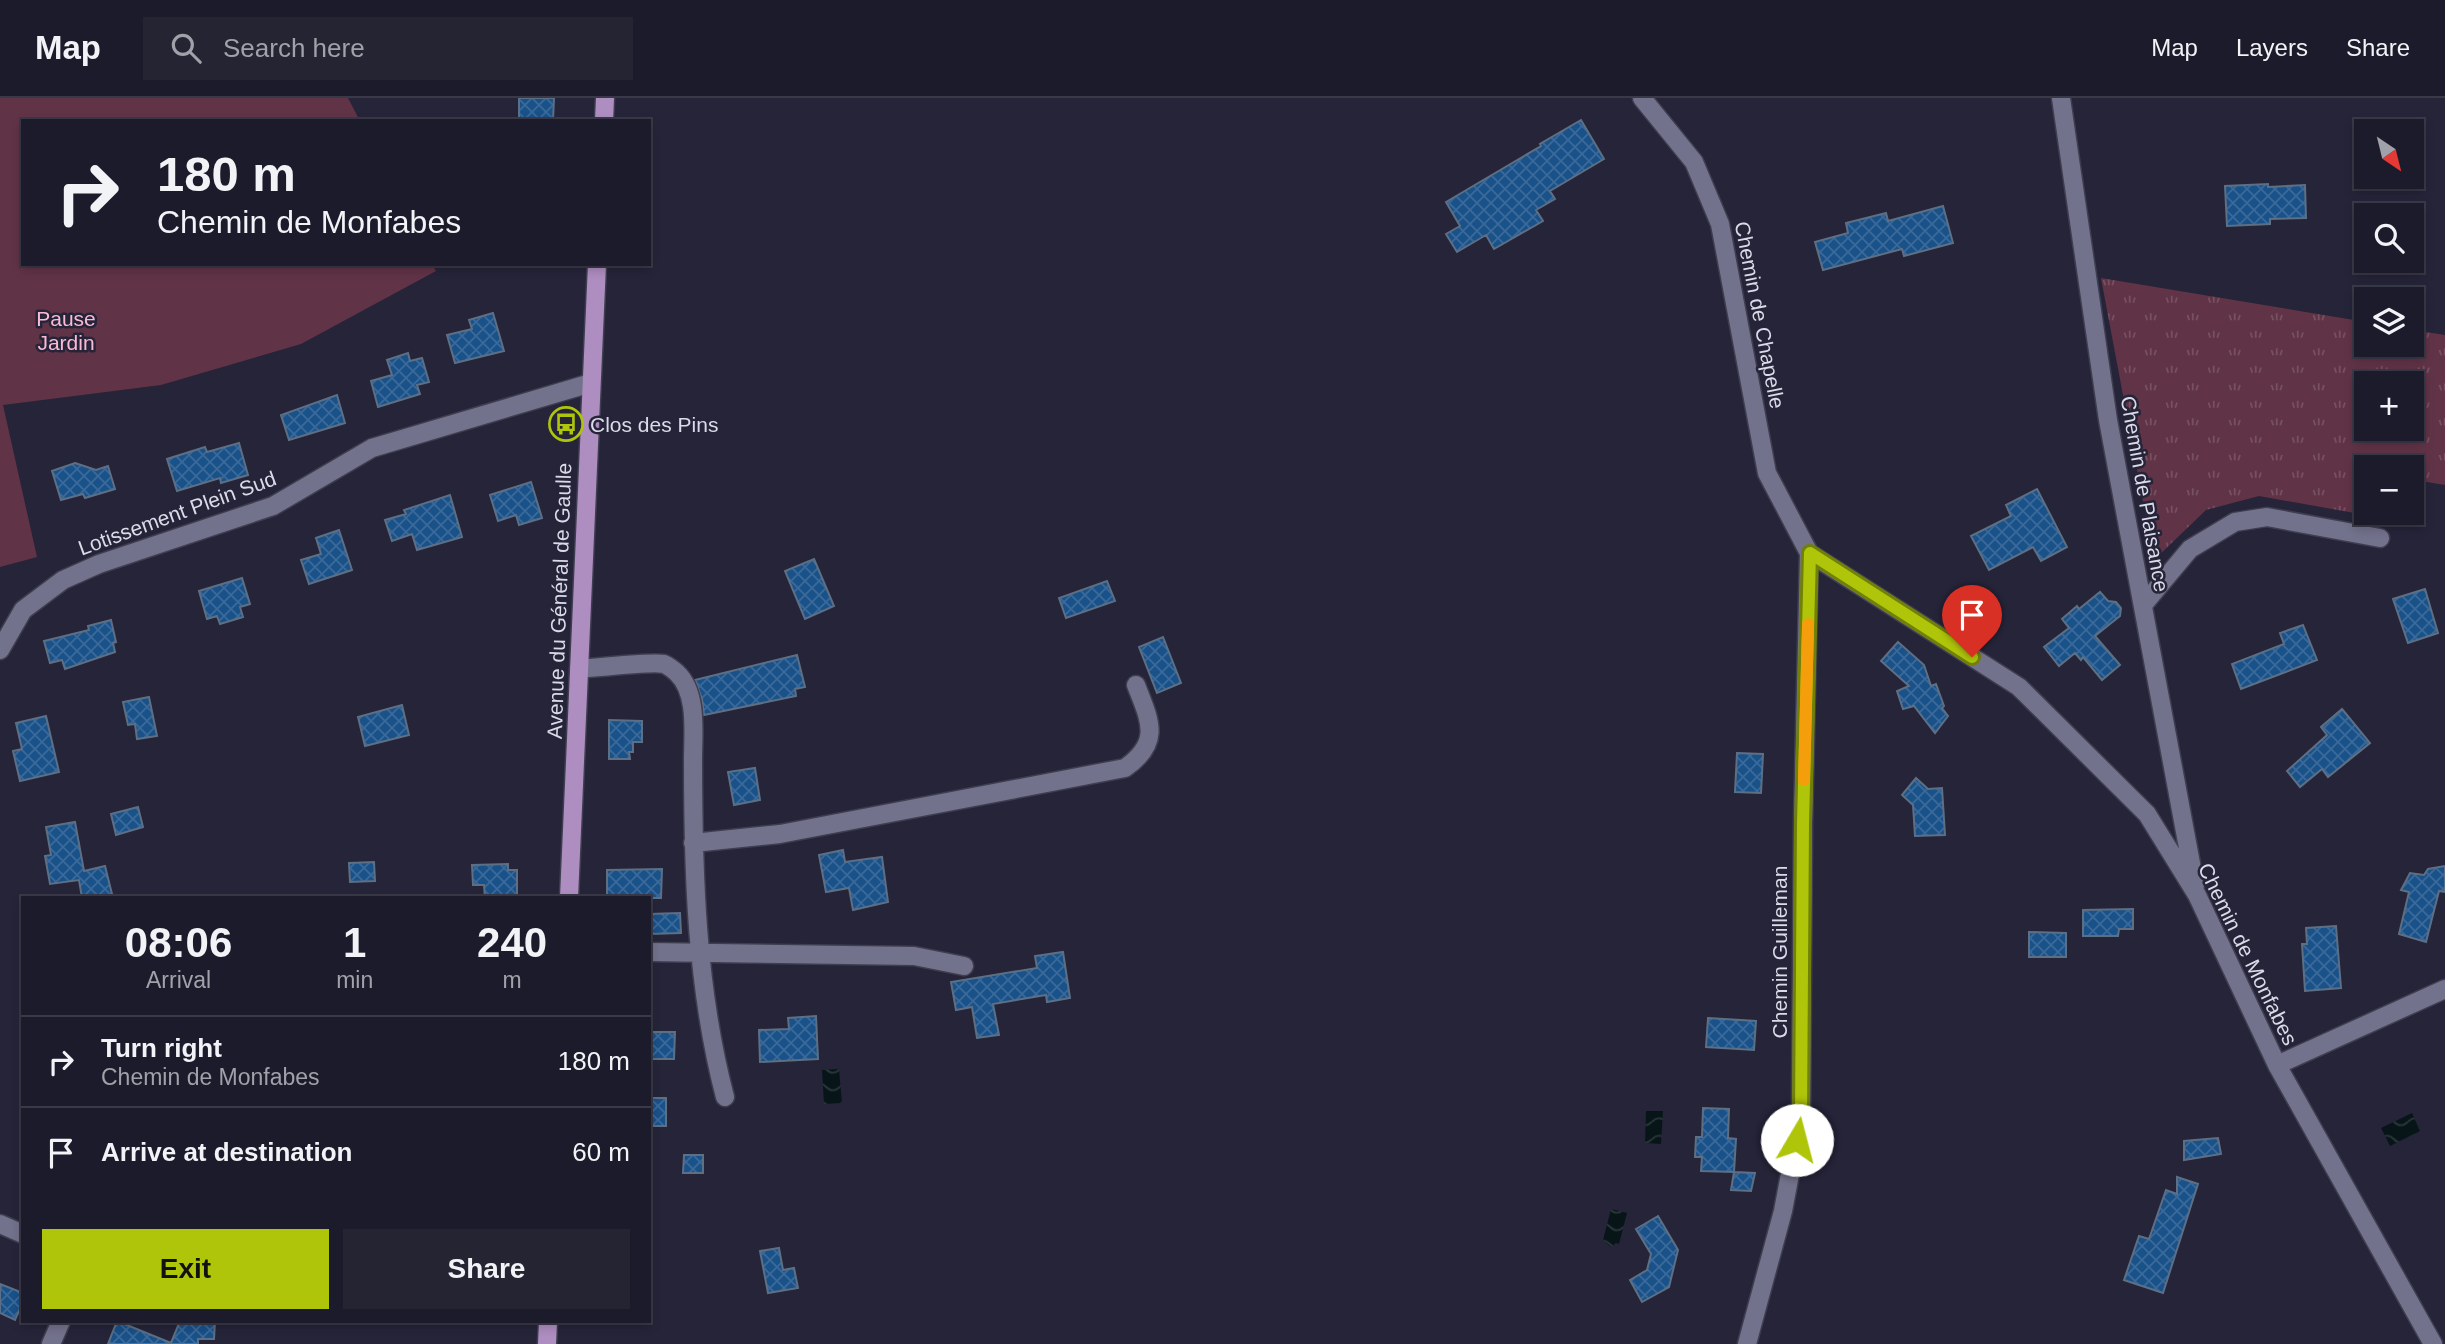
<!DOCTYPE html>
<meta charset="utf-8">
<style>
:root{--surface:#1c1b2b;--page:#252433;--text:#f1f3f6;--muted:#a0a1a9;--line:#3a3947;--accent:#aec509}
body{margin:0;font-family:Arial,sans-serif;background:var(--page);color:var(--text);height:100vh;display:flex;flex-direction:column;font-size:26px;white-space:nowrap}
*{box-sizing:border-box;margin:0}
p{font-size:23px;color:var(--muted)}
.icon{flex:none;width:38px;height:38px;fill:none;stroke:currentColor;stroke-width:2;stroke-linecap:round;stroke-linejoin:round}
.map{position:relative;flex:1;overflow:hidden}
.side{position:absolute;left:21px;top:798px;width:630px;height:427px;display:flex;flex-direction:column;background:var(--surface);border-radius:0px;box-shadow:0 4px 10px #0003,0 0 0 2px var(--line)}
.side>*{flex:none}
.hud{position:absolute;left:21px;top:21px;width:630px;height:147px;border-radius:0px;box-shadow:0 4px 10px #0003,0 0 0 2px var(--line);background:#1c1b2b;color:var(--text);overflow:hidden}
.needle{width:46px;rotate:145deg}
.controls{position:absolute;left:2354px;top:21px;display:grid;gap:14px}
.controls a{display:grid;place-items:center;width:70px;height:70px;border-radius:0px;background:var(--surface);box-shadow:0 4px 10px #0003,0 0 0 2px var(--line);font-size:35px}
.pin{position:absolute;display:grid;place-items:center;width:60px;height:60px;color:#fff;margin:-72px -30px;border-radius:50% 50% 50% 0;rotate:-45deg;box-shadow:0 0 7px #0007}
.pin .icon{rotate:45deg}
.me{position:absolute;width:77px;margin:-38px;rotate:8deg;stroke-linejoin:round;filter:drop-shadow(0 0 5px #0008)}
.turn{display:flex;align-items:center;gap:24px;height:147px;padding:0 21px;font-size:32px}
.turn .icon{width:91px;height:91px;stroke-width:2.5}
.turn b{display:block;font-size:49px;line-height:60px}
.eta{display:flex;justify-content:space-evenly;align-items:center;height:119px;text-align:center}
.eta b{font-size:42px;font-weight:700;line-height:49px}
.cta{display:flex;gap:14px;margin-top:auto;padding:14px 21px}
.cta a{flex:1;height:80px;border-radius:0px;background:var(--accent);color:#111;font-size:28px;font-weight:700;line-height:80px;text-align:center}
.cta a+a{background:var(--page);color:var(--text)}
ul{padding:0;list-style:none}
li{display:flex;align-items:center;gap:21px;height:91px;padding:0 21px;border-top:2px solid var(--line)}
li div{flex:1}
li b{display:block;font-size:26px}
li em{font-style:normal}
header{display:flex;align-items:center;gap:42px;box-sizing:border-box;height:98px;padding:0 35px;background:var(--surface);border-bottom:2px solid var(--line)}
header strong{font-size:33px}
nav{display:flex;gap:38px;margin-inline-start:auto;font-size:24px}
.search{width:490px;height:63px;background:var(--page);display:flex;align-items:center;gap:18px;box-sizing:border-box;padding:0 24px;border-radius:0px;color:var(--muted);font-size:26px}
.map>svg:first-child{display:block}
.grass{fill:url(#grass-tufts);fill-rule:evenodd}
.green{fill:#613347}
.water{fill:url(#water-waves)}
.building{fill:url(#building-cross-hatch);stroke:#5d6f84;stroke-width:2}
.lines{fill:none;stroke-linecap:round;stroke-linejoin:round}
.minor-casing{stroke:#3f3e50;stroke-width:21}
.major-casing{stroke:#3f3e50;stroke-width:21}
.minor{stroke:#73728c;stroke-width:18}
.major{stroke:#ae8dc0;stroke-width:18}
.route-casing{stroke:#718006;stroke-width:18}
.route{stroke:#aec509;stroke-width:12}
.slow{stroke:#f59e0b;stroke-width:12}
.labels{text-anchor:middle;dominant-baseline:central;stroke-width:5;stroke-linejoin:round;paint-order:stroke}
.street-label{font-size:21px;fill:#dadae8;stroke:#252439}
.park-label{font-size:21px;fill:#fcb9d4;stroke:#252439}
.poi-label{font-size:21px;fill:#dadae8;stroke:#252439;text-anchor:start}
</style>
<header>
<strong>Map</strong>
<div class="search"><svg class="icon" aria-label="search" viewBox="0 0 24 24"><circle cx="10" cy="10" r="6"/><path d="M15 15l6 6"/></svg>Search here</div>
<nav><a>Map</a><a>Layers</a><a>Share</a></nav>
</header>
<div class="map">
<svg width="2445" height="1246" viewBox="0 0 2445 1246">
<defs>
<pattern id="grass-tufts" width="24" height="20" patternUnits="userSpaceOnUse" patternTransform="scale(1.75)"><rect width="24" height="20" fill="#613347"/><path d="M3 7l-1-3M5 7V3M7 7l1-3M15 17l-1-3M17 17v-4M19 17l1-3" fill="none" stroke="#775062"/></pattern>
<pattern id="water-waves" width="16" height="10" patternUnits="userSpaceOnUse" patternTransform="scale(1.75)"><rect width="16" height="10" fill="#071519"/><path d="M0 5q4-4 8 0t8 0" fill="none" stroke="#2b363a"/></pattern>
<pattern id="building-cross-hatch" width="8" height="8" patternUnits="userSpaceOnUse" patternTransform="scale(1.75)"><rect width="8" height="8" fill="#195189"/><path d="M0 0l8 8M0 8l8-8" fill="none" stroke="#3a699a"/></pattern>
</defs>
<rect width="100%" height="100%" fill="#252439"/>
<path class="grass" d="M2101,180L2366,224V247H2412V232L2445,237V387L2421,383L2412,397V369H2366V415H2399L2394,422L2259,398L2206,412L2154,462ZM2366,285H2412V331H2366Z"/>
<path class="green" d="M0,0H348L360,23H23V166H432L436,173L301,246L161,287L3,307L37,459L0,469Z"/>
<path class="water" d="M839,971L842,1005L824,1006L822,972Z
M1646,1013H1663L1661,1046L1645,1045Z
M2412,1015L2420,1033L2390,1048L2381,1030Z
M1611,1111L1627,1115L1619,1146L1616,1145L1611,1149L1603,1142Z"/>
<path class="building" d="M519,0H554L553,23H519Z
M1581,22L1604,61L1550,93L1555,101L1536,112L1543,123L1494,151L1486,137L1457,154L1446,136L1460,128L1446,104L1541,48L1540,46Z
M2268,86V89L2305,87L2306,120L2270,121V126L2227,128L2225,88Z
M1943,108L1953,145L1904,158L1902,151L1823,172L1815,144L1848,135L1846,125L1886,115L1888,123Z
M493,215L504,253L455,265L447,237L472,231L469,222Z
M408,255L410,263L422,260L429,284L417,287L420,296L378,309L371,283L392,277L387,262Z
M337,297L345,325L289,342L281,317Z
M239,345L248,377L221,385L220,380L177,393L167,361L205,349L207,354Z
M75,365L96,372L108,368L115,391L85,400L83,396L61,402L52,373Z
M531,384L542,420L519,427L516,417L498,423L490,397Z
M2037,391L2067,449L2041,463L2033,449L1989,472L1971,438L2011,418L2006,407Z
M450,397L462,439L417,452L412,436L392,443L385,422L406,416L404,412Z
M339,432L352,472L309,486L301,462L321,456L316,440Z
M814,461L834,508L805,521L785,473Z
M242,480L250,506L240,509L243,519L220,526L217,518L207,521L199,493Z
M1107,483L1115,503L1066,520L1059,500Z
M2425,491L2438,535L2408,545L2393,501Z
M2100,494L2108,503L2116,504L2121,510L2120,518L2095,538L2120,567L2102,582L2083,559L2081,562L2075,555L2059,568L2044,549L2069,530L2062,521L2077,508L2079,511Z
M111,522L116,544L113,545L115,554L65,571L62,562L50,565L44,543L89,532L88,528Z
M2303,527L2317,562L2241,591L2232,566L2284,546L2280,535Z
M1163,539L1181,585L1157,595L1139,549Z
M1898,544L1924,567L1931,588L1936,586L1944,608L1942,610L1948,618L1935,635L1914,608L1903,611L1897,593L1909,588L1881,563Z
M797,557L805,589L795,591L796,598L704,617L702,601L695,582Z
M149,599L157,638L137,641L135,626L128,627L123,604Z
M402,607L409,637L365,648L358,619Z
M2342,611L2370,645L2328,679L2322,671L2300,689L2287,673L2327,637L2321,629Z
M46,618L59,674L20,683L13,653L22,651L16,625Z
M609,622L642,623V644H633V654H629L630,661H609Z
M1737,655L1763,656L1761,695L1735,694Z
M755,670L760,702L734,707L728,674Z
M1916,680L1928,691L1942,690L1945,737L1915,738L1913,707L1902,697Z
M138,709L143,729L116,737L111,716Z
M75,724L84,773L105,768L113,800H82L79,782L50,786L45,758L51,757L46,729Z
M843,752L845,764L882,759L888,804L853,812L849,790L826,794L819,757Z
M374,764L375,783L350,784L349,765Z
M508,766V772H517V800H485L484,787H473L472,767Z
M2445,768V794L2439,793L2426,844L2399,836L2409,794L2401,792L2410,775L2424,777L2428,771Z
M662,771L661,800H607V772Z
M2133,811V831H2119L2118,838H2083V812Z
M680,815L681,835L650,836L649,816Z
M2336,828L2341,890L2305,893L2302,846H2307L2306,830Z
M2029,834L2066,835V859H2029Z
M1063,854L1070,900L1047,904L1046,897L993,906L999,937L977,940L972,909L956,912L951,884L1037,870L1035,858Z
M816,918L818,961L760,964L759,932L789,931L788,920Z
M1708,920L1756,923L1754,952L1706,949Z
M649,934H675L674,961H649Z
M649,1000H666V1028H649Z
M1703,1010L1729,1011L1728,1040L1736,1041L1734,1074L1755,1075L1751,1093L1731,1092L1734,1074L1701,1073L1702,1059H1695L1696,1039H1702Z
M2218,1040L2221,1056L2184,1062V1043Z
M684,1057H703V1075H683Z
M2177,1079L2198,1086L2163,1195L2124,1182L2139,1138L2149,1141L2166,1092L2177,1096Z
M1658,1118L1678,1152L1669,1189L1642,1204L1630,1182L1647,1172L1651,1156L1636,1131Z
M779,1150L783,1172L794,1170L798,1190L768,1195L760,1153Z
M0,1186L23,1195V1204L15,1222L0,1215Z
M117,1223L171,1245L180,1223H215L214,1241H198V1246H108Z"/>
<g class="lines">
<g class="minor-casing">
<path id="minor" d="M1642,0L1694,64L1720,126L1767,375L1809,455L2019,589L2147,716L2197,797L2277,967L2433,1246
M2061,0L2108,322L2195,787
M2143,507L2190,451L2235,424L2267,419L2380,440
M0,552L23,512L63,482L99,466L273,408L372,350L591,285
M579,571C594,570 653,563 664,566C667,567 674,572 677,575C698,595 693,635 693,661C693,774 696,889 725,999
M693,745L780,736L1125,670C1162,644 1150,623 1136,587
M649,854L914,858L964,868
M2277,967L2445,891
M0,1126L23,1136
M51,1246L61,1223
M1747,1246L1783,1113L1801,1018L1803,725L1809,455"/>
</g>
<g class="major-casing">
<path id="major" d="M604,23L605,0
M569,800L597,166
M547,1246L548,1223"/>
</g>
<use href="#minor" class="minor"/>
<use href="#major" class="major"/>
</g>
<g class="lines">
<g class="route-casing">
<path id="route" d="M1797,1042L1801,1018L1803,725L1810,455L1972,559"/>
</g>
<use href="#route" class="route"/>
<path class="slow" d="M1804,682L1808,526"/>
</g>
<defs>
<g id="bus-ring" transform="scale(1.75)"><circle r="9.5" fill="#252439" stroke="#aec509" stroke-width="1.5"/><path d="M-5-6H5V4H4V6H2V4H-2V6H-4V4H-5ZM-3.5-4V0h7V-4ZM-3.5 1.2v1.5H-2V1.2ZM2 1.2v1.5H3.5V1.2Z" fill="#aec509"/></g>
</defs>
<g fill-rule="evenodd">
<use href="#bus-ring" x="566" y="326"/>
</g>
<g class="labels">
<g class="street-label">
<text transform="translate(1760 217) rotate(79)">Chemin de Chapelle</text>
<text transform="translate(2145 396) rotate(80)">Chemin de Plaisance</text>
<text transform="translate(177 415) rotate(-20)">Lotissement Plein Sud</text>
<text transform="translate(559 503) rotate(-88)">Avenue du Général de Gaulle</text>
<text transform="translate(1779 854) rotate(-90)">Chemin Guilleman</text>
<text transform="translate(2248 856) rotate(64)">Chemin de Monfabes</text>
</g>
<g class="park-label">
<text x="66" y="220">Pause<tspan x="66" dy="24">Jardin</tspan></text>
</g>
<g class="poi-label">
<text x="590" y="326">Clos des Pins</text>
</g>
</g>
</svg>
<div class="controls">
<a><svg class="needle" viewBox="-14 -14 28 28"><path d="M0-13l5 13h-10z" fill="#e53935"/><path d="M0 13l5-13h-10z" fill="#a0a1a9"/></svg></a>
<a><svg class="icon" aria-label="search" viewBox="0 0 24 24"><circle cx="10" cy="10" r="6"/><path d="M15 15l6 6"/></svg></a>
<a><svg class="icon" aria-label="layers" viewBox="0 0 24 24"><path d="M12 4l9 5-9 5-9-5zM3 14l9 5 9-5"/></svg></a>
<a>+</a>
<a>−</a>
</div>
<div class="pin" style="left:1972px;top:559px;background:#d93025"><svg class="icon" aria-label="arrive" viewBox="0 0 24 24"><path d="M6 21V4h12l-3 4 3 4H6"/></svg></div>
<svg class="me" style="left:1797px;top:1042px" viewBox="-20 -20 40 40"><circle r="19" fill="#fff"/><path d="M0-13L10 11 0 6-10 11z" fill="#aec509"/></svg>
<div class="hud">
<div class="turn"><svg class="icon" aria-label="right" viewBox="0 0 24 24"><path d="M7 20v-9h11M14 6l5 5-5 5"/></svg><div><b>180 m</b>Chemin de Monfabes</div></div>
</div>
<section class="side">
<div class="eta">
<div><b>08:06</b><p>Arrival</p></div>
<div><b>1</b><p>min</p></div>
<div><b>240</b><p>m</p></div>
</div>
<ul>
<li><svg class="icon" aria-label="right" viewBox="0 0 24 24"><path d="M7 20v-9h11M14 6l5 5-5 5"/></svg><div><b>Turn right</b><p>Chemin de Monfabes</p></div><em>180 m</em></li>
<li><svg class="icon" aria-label="arrive" viewBox="0 0 24 24"><path d="M6 21V4h12l-3 4 3 4H6"/></svg><div><b>Arrive at destination</b></div><em>60 m</em></li>
</ul>
<div class="cta"><a>Exit</a><a>Share</a></div>
</section>
</div>
